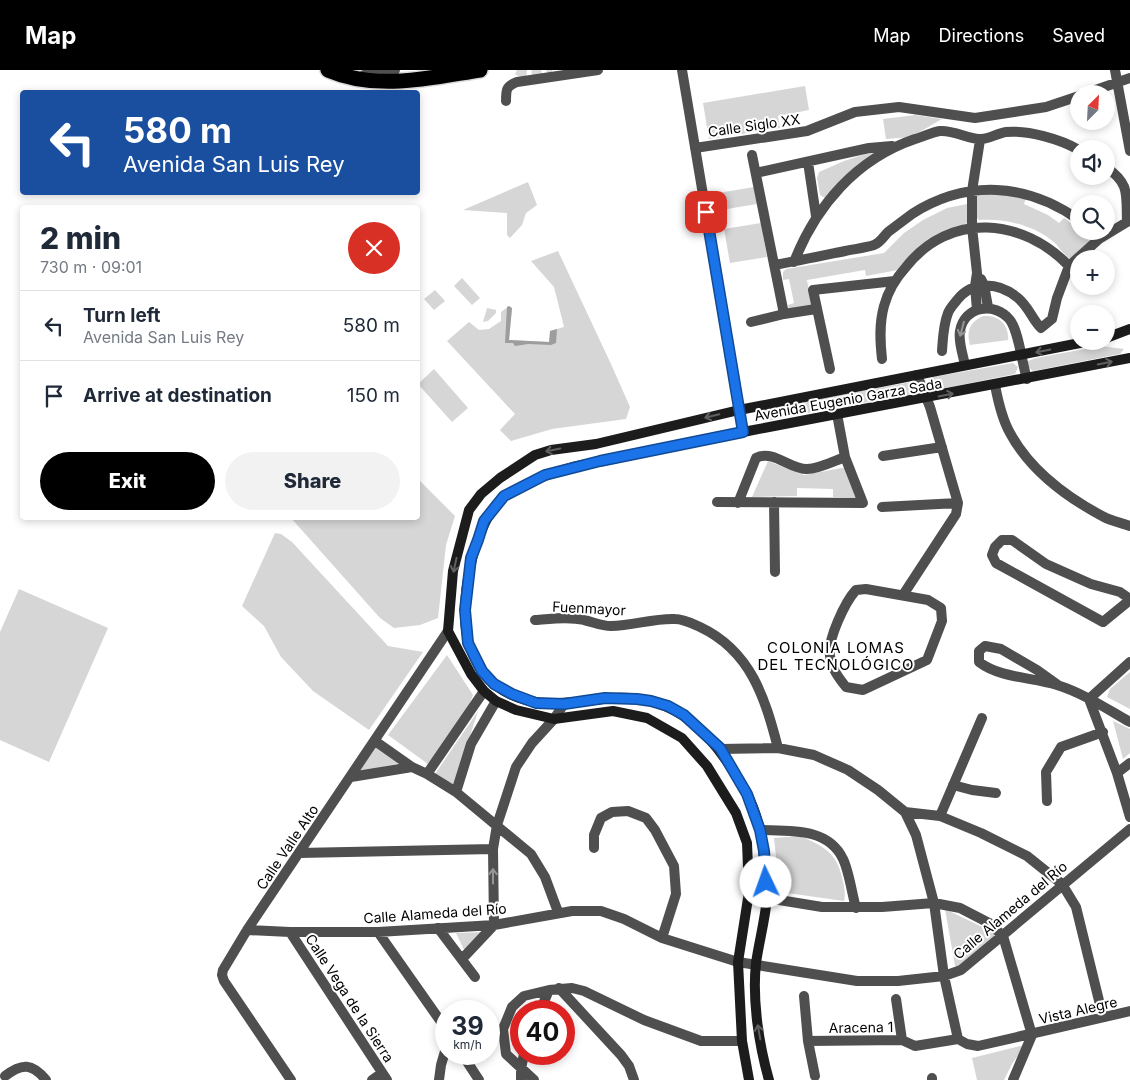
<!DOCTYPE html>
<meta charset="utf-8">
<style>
:root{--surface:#fff;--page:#f2f2f3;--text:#1f2937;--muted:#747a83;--line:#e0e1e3;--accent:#000}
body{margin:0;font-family:Inter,sans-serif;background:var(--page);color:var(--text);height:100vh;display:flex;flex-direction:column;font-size:19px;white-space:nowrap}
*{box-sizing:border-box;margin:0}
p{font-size:16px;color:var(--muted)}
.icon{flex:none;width:28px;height:28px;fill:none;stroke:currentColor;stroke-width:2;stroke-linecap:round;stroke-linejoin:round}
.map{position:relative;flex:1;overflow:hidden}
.panel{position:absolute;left:20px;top:135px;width:400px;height:315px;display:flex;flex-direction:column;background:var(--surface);border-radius:5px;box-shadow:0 2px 8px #0003}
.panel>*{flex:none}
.guide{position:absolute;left:20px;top:20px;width:400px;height:105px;border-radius:5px;box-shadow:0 2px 8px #0003;background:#1a4fa0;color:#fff;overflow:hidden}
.needle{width:32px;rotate:24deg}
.controls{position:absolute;left:1070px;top:15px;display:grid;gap:10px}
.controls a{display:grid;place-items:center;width:45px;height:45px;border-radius:50%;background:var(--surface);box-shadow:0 2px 8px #0003;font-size:25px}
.speed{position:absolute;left:435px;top:930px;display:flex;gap:10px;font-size:25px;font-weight:700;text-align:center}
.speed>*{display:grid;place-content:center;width:65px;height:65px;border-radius:50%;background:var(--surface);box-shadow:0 2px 8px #0003;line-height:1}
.speed small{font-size:12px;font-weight:400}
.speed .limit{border:8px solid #d22;background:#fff;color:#111}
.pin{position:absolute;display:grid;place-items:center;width:42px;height:42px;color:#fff;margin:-21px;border-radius:10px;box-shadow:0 2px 8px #0006}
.me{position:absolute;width:55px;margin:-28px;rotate:357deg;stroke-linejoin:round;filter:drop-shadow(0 0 4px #0008)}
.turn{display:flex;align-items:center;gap:18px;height:105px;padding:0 20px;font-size:22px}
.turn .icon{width:65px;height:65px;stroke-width:2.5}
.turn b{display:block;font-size:35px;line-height:42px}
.round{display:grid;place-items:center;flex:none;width:52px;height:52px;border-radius:26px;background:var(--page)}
.overview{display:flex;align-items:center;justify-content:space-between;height:85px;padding:0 20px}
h1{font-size:30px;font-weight:800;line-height:38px}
.primary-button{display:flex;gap:10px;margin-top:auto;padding:10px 20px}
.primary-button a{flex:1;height:58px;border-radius:30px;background:var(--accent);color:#fff;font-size:20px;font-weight:800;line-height:58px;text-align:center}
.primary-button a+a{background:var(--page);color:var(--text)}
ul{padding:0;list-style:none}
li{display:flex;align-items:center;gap:15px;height:70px;padding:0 20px;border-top:1px solid var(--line)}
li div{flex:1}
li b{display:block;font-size:19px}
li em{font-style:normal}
header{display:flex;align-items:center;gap:30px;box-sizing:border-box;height:70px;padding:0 25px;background:var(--accent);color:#fff}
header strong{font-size:24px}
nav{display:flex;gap:28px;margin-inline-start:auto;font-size:18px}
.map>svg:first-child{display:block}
.green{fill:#d6d6d6}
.water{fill:#9d9d9d}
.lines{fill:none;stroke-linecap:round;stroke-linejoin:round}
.street-tunnel{stroke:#d9d9d9;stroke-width:10;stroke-dasharray:10 5;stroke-linecap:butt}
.highway-casing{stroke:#dbdbdb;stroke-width:18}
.street{stroke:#4f4f4f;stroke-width:10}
.secondary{stroke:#1c1c1c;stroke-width:10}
.highway{stroke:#000;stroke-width:15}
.oneway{stroke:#959595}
.oneway2{stroke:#606060}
.route-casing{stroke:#114b97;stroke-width:12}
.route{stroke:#1a73e8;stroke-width:9}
.labels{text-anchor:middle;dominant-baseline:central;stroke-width:4;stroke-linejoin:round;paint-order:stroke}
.street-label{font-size:14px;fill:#000;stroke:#fff}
.neighbourhood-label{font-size:15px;letter-spacing:1px;fill:#000;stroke:#fff}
</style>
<header>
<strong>Map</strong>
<nav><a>Map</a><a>Directions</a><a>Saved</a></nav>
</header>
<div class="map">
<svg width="1130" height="1010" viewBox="0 0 1130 1010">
<rect width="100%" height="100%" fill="#fff"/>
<path class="green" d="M805,16L809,40L778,46L780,58L709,69L703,33Z
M915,45L942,49L911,67L886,69L883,49Z
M878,80L825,128L820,125L817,108L819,102L844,91Z
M528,112L537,135L526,143L522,155L510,168L507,165V143L463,140Z
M754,117L757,134L721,140L718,123Z
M979,122L1026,128L1024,134L1048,145L1059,153L1064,148L1079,159V161H1081L1089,168L1090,172L1072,188H1069C1064,184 1060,179 1056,174C1036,156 1006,148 979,150L977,148L976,129Z
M967,134L968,153C940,162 916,176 898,200L866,206L865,200L807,210L812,237L789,240L788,235L794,233L789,209L783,210V202L786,199L884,183L904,163L923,150L947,138Z
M761,153L767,187L730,193L724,159Z
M558,181L611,294L630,337L626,349L552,359L511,371L500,360L515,344L447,271L469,252L479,260L489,259L501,251V242L509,236L512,238L509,270L550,272V261L564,257L554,217L531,191Z
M462,208L480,228L472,235L454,216Z
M435,220L445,231L434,240L424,229Z
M487,238L496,240V243L488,251L483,252Z
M983,246C999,245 1009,254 1008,270L970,275C966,261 970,252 983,246Z
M1101,276L1124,279L1120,284L1033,301L1027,296L1028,291L1036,288Z
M1013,293L1018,297L1015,304L936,320L929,319L927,316L929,308L933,307Z
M434,299L468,338L452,352L418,314Z
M911,312L917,316L915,322L912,324L765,351L759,348L760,341L766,338Z
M768,391L804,405L847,397L857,428L833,427V419L797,418V426L752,427Z
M418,409L455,446L446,475L438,548L420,555L394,558L380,548L291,448H418Z
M275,463L281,464L292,472L388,576L423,582L369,660L313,621L281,587L264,556L242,536Z
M19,519L108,558L49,692L0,670V562Z
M447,585L473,625L467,641L428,694L388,665Z
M1130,602V639L1107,627L1110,619Z
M478,641L453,718L435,704Z
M1113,651L1130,659V683L1123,689Z
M376,677L401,693L358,702Z
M801,766C824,777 836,782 842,807C844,816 846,823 844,831L780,822L774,768Z
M945,839L999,865L960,897L955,896Z
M484,862L466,884L456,863Z
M521,944V985L517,983L514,955Z
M1020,976L1024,977L1012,994L1004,1010H977L972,988Z"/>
<path class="water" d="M509,236L512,238L509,270L549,272L550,261L557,259L556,273L551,275L528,274L515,276L513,273H505L507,237Z"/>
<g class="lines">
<path class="street-tunnel" d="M517,0C528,5 540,2 552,0"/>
<g class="highway-casing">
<path id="highway" d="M328,0C377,21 429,8 480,0"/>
</g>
<path class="street" d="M682,0L743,362
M1115,0L1130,81
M364,5L395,0
M1084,24L1130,8
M506,31C506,20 506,16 517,12L598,0
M695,78L807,61L855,42L899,37L975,48L1046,37L1079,26
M752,85L784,244
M808,92L816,146
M756,103L869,78L892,76
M1091,161L1099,169
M794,192C816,136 856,89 915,69C923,67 932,62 940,61C955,60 969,70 981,69C989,69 998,63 1006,62C1028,60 1060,69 1079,80
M774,195C798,191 821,186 845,181C854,179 865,178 874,175C880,173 884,166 888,162C896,156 904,150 912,144C967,109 1027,113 1079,150
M981,209L984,215L988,237
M977,240L975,216L977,203L972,157V121L980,70
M751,252L784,244L816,239
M942,281C943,268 943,256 948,243C950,238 954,234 957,230C973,210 999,212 1018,228C1029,237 1032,249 1041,258L1052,249L1057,228L1069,196L1099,169L1127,152C1126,123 1130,114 1106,97
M882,289C880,271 879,254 884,236C888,221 896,208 906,197C950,141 1023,148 1069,196
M965,295C963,285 958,271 960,261C964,236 995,231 1010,250C1019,262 1022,294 1027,309
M830,299L813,220L895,211
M995,315C998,331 1002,349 1010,363C1030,400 1068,428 1104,447C1112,451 1122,453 1130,456
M883,386L942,377
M717,432L863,433L845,387L837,344
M774,432L775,502
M738,433L756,388C773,379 789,399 807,399C819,399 834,391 845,387
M882,437L958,433
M866,519L928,530L941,538L942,551L927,590L863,620L846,617C838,607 832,599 830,586C827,570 845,532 856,520Z
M903,525L956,444L958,433L930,337L917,305
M1130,529L1120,522L1091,514L1046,494L1012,470H1002L995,477L992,485L996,493L1103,552L1130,530
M535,550C551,549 568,546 584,550C593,552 602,556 611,556C633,556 653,548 675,549C684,549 693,554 700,557C751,581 765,628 778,678
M1058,615L1037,600L1001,579L985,576L979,581V592C1000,608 1031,607 1057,615C1083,623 1107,639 1130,652
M1089,629L1117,703L1130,747
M1089,629L1130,592
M375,671L412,697L427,704L456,722L531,784L545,807L558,842
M720,679L778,678L814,685L848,700L878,720L905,742L916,765L934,833L944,906L958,969L967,974L978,976L1130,941
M1117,703L1130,693
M427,704L484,621
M351,707L412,697
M953,715L972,720L996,723
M456,722L471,674L496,631
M1047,731L1046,702L1061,677L1103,662
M905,742L940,746L981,763L1027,786L1062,814L1076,837L1103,947
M940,746L982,648
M760,760C789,761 828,757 843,789C849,801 852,824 856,838
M594,778V765L601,748L612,742L628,741L646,748L655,760L674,796L676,824L662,868
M299,783L493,779
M767,828L822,837H882L934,833L960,838L989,853L1003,866L1032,965
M438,858L475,907
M247,860L290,862H378L494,855L572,841H601L624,849L662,868L738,892L857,911H898L944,906L961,900L1130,759
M290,862L387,1010
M378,862L446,959
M462,889L494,855L493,779L497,755L516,697L532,673L554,649L564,634
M559,918L621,985L629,996L634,1010
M804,926L808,971L815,1006
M896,929L902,970
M540,941L549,920L572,918L584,921L644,950L701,971H742
M808,971L902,970L915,976L958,969
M462,984L479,1010
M5,1006C22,993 32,993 46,1010
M932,1008V1010
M291,1010L224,911L222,905L223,900L247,860L448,561
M372,1010L382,1003
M439,1010L441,995L446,978
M521,1010V999L524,984
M534,1010L506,984L503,959L512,937L524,926L549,920
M1013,1010L1032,965"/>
<path class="secondary" d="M1106,268L1130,259
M749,1010L742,971L738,892L749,822L747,773L736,743L707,696L682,668L647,648L613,641L554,649L516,640L496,631L484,621L471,604L448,561L453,501L469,440L481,424L500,408L535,385L551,380L596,374L739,340L1090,271
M769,1010C759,975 752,930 756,893C759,872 765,850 767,828C768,795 762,751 746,722C713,664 676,620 603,629C564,633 528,641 494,614C482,605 473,588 469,574C457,537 473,451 505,426C509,423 515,421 520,418C540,407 551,403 573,397L743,362L1130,288"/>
<use href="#highway" class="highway"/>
</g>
<defs><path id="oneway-shaft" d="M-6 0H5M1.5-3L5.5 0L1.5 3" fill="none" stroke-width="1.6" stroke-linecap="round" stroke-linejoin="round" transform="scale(1.25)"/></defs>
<g class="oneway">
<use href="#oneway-shaft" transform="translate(962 259) rotate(105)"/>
<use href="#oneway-shaft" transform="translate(493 806) rotate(-90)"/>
</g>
<g class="oneway2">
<use href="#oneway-shaft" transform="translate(1043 281) rotate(168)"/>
<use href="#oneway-shaft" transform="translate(1105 293) rotate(-11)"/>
<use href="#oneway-shaft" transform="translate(946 325) rotate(-11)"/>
<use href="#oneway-shaft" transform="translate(712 346) rotate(167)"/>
<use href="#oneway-shaft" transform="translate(553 380) rotate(168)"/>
<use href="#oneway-shaft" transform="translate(455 495) rotate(102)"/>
<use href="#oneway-shaft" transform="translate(759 962) rotate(-100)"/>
</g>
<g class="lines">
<g class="route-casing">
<path id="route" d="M706,142L743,362L600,391L545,405L504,426L484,451L478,470L471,488L465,540L468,573L482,601L494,614L512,624L536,633L564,634L605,628L637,629L651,631L668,636L684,645L720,678L747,724L760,760L764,781L766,812"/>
</g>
<use href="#route" class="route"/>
</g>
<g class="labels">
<g class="street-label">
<text transform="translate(754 55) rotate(-8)">Calle Siglo XX</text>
<text transform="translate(848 329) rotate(-10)">Avenida Eugenio Garza Sada</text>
<text transform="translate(589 538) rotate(3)">Fuenmayor</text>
<text transform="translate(287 777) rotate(-56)">Calle Valle Alto</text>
<text transform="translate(1010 840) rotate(-40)">Calle Alameda del Río</text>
<text transform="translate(435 843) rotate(-4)">Calle Alameda del Río</text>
<text transform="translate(350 928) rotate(57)">Calle Vega de la Sierra</text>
<text transform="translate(1078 940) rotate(-13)">Vista Alegre</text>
<text transform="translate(861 957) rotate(-1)">Aracena 1</text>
</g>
<g class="neighbourhood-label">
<text x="836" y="577">COLONIA LOMAS<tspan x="836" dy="17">DEL TECNOLÓGICO</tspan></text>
</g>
</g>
</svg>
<div class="controls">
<a><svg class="needle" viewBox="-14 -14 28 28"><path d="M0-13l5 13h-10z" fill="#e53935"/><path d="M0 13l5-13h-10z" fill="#747a83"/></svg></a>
<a><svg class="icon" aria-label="sound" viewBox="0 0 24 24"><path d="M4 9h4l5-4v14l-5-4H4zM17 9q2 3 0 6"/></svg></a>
<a><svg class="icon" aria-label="search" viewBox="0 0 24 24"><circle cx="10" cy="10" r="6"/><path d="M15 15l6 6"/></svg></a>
<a>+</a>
<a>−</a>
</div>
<div class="speed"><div>39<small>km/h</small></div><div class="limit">40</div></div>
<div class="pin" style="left:706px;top:142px;background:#d93025"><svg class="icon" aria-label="arrive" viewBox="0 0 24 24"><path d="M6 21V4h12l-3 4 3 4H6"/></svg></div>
<svg class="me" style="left:766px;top:812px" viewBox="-20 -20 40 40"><circle r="19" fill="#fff"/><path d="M0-13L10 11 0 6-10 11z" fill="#1a73e8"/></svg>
<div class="guide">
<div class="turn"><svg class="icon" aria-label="left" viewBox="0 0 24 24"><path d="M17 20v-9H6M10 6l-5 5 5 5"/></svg><div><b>580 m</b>Avenida San Luis Rey</div></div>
</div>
<section class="panel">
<div class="overview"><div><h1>2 min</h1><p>730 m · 09:01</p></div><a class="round" style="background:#d93025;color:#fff"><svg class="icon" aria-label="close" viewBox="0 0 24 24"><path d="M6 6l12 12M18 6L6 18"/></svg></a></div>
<ul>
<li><svg class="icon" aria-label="left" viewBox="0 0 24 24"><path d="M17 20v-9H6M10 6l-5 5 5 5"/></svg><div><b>Turn left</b><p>Avenida San Luis Rey</p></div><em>580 m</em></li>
<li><svg class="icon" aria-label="arrive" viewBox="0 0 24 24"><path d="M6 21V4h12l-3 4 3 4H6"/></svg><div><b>Arrive at destination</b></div><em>150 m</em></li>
</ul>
<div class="primary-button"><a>Exit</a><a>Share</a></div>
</section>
</div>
